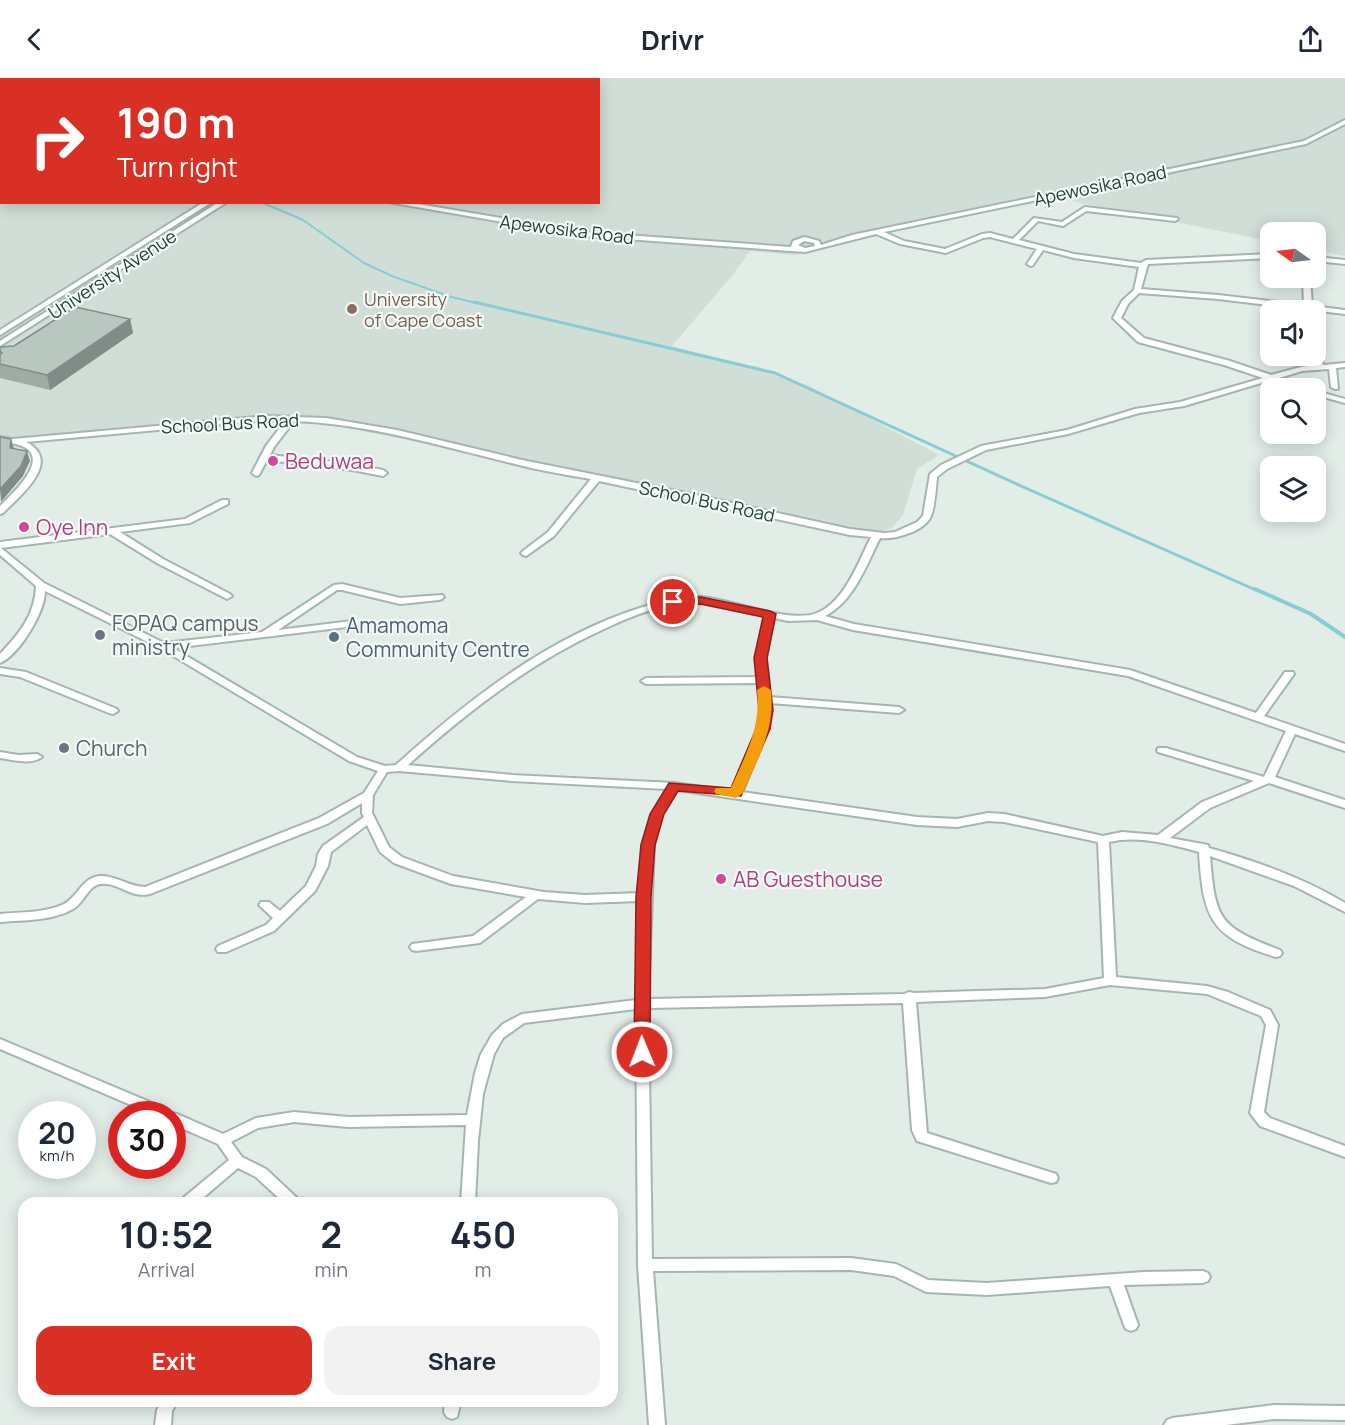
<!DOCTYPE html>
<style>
:root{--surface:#fff;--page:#f2f2f3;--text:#1f2937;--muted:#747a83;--accent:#d93025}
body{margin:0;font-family:Manrope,sans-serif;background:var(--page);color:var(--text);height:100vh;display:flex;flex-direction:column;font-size:22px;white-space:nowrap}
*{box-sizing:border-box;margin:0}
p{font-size:20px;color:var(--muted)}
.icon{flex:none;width:33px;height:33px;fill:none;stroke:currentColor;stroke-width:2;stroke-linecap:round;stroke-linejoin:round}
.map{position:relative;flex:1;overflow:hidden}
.drawer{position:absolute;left:18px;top:1119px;width:600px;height:210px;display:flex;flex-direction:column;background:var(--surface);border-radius:18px;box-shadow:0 3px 15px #0003}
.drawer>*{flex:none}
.guide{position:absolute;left:0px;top:0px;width:600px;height:126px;box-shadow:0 3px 15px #0003;background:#d93025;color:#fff;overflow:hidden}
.needle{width:39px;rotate:284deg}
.buttons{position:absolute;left:1260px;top:144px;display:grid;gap:12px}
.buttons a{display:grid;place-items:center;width:66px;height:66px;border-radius:12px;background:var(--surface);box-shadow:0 3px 15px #0003;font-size:30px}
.speed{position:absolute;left:18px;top:1023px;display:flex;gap:12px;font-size:30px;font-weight:700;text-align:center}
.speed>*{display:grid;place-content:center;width:78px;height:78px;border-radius:50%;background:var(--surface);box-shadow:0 3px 15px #0003;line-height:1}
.speed small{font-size:15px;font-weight:400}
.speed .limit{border:9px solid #d22;background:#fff;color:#111}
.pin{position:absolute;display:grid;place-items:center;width:51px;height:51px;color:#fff;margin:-26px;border:3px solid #fff;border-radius:50%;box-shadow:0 2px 6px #0007}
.me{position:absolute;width:66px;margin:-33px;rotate:359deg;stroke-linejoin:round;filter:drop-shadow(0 0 4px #0008)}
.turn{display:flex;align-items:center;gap:21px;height:126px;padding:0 18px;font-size:27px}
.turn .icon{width:78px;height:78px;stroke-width:2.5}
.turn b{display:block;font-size:42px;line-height:51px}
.eta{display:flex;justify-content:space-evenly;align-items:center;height:102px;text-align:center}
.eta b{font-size:36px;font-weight:700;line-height:42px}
.cta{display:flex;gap:12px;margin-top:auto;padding:12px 18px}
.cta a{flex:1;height:69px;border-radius:18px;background:var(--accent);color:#fff;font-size:24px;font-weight:700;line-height:69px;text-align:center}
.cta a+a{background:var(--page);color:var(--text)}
header{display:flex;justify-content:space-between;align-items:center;height:78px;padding:0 18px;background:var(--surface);font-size:27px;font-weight:700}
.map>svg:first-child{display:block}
.built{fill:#d1ddd7;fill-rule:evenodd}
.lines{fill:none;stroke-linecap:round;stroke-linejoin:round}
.stream-far2{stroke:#88ccd5;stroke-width:2}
.stream-far1{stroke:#88ccd5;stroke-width:3}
.stream{stroke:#88ccd5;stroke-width:4}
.minor-casing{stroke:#a5b6af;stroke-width:4}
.minor{fill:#fff;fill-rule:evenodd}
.wall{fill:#9eaca6}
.shaded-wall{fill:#818c87}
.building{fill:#b8c8c1;stroke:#818c87;stroke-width:1.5}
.route{fill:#d93025;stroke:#8d1f18;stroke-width:1.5}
.slow{fill:#f59e0b}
.education-dot{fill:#8d6e63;stroke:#f4faf6;stroke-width:2}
.hotel-dot{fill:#d1479c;stroke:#f4faf6;stroke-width:2}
.worship-dot{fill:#6b7280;stroke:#f4faf6;stroke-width:2}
.service-dot{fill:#5c6f8a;stroke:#f4faf6;stroke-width:2}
.labels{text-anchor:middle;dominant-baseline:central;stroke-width:4.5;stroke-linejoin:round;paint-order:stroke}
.far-street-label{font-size:18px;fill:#214036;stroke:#f4faf6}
.far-education-label{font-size:18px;fill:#785e54;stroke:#f4faf6;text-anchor:start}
.hotel-label{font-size:21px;fill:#b23c85;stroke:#f4faf6;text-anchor:start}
.worship-label{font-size:21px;fill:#5b616d;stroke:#f4faf6;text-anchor:start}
.service-label{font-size:21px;fill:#4e5e75;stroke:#f4faf6;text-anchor:start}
</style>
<header><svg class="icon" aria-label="back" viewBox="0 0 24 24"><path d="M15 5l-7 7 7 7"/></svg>Drivr<svg class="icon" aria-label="share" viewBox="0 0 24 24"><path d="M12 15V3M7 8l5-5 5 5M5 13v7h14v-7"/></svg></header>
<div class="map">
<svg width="1345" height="1347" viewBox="0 0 1345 1347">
<rect width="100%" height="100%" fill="#e3ede8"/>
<path class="built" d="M0,0H1345V178L1316,172V154H1270V163L1035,116L795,177L750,173L735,194L672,268L749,288L807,307L939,377L917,391L903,437L892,450L870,456L502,380L279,337L23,361L12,376L0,415ZM2,2H598V124H2Z"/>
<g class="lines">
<path class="stream-far2" d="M261,124L303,142L364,185L392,198L448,218L480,226"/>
<path class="stream-far1" d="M474,224L775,295L1021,408L1258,513"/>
<path class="stream" d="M1255,511L1311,536L1345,559"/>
<g class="minor-casing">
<path id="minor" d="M408,0H415L406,2Z
M422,0H428L420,2Z
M1345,42V46L1306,66L884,154L904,163L945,171L982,156L990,155L1013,161L1034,140L1062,144L1085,129L1177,140L1178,141L1175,143L1086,133L1063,148L1038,143L1019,162L1074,176L1141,185L1146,182L1270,176V180L1148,186L1141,211L1218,217L1304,227L1303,200H1310L1312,228L1345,232V236L1218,221L1139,215L1128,226L1121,240L1144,260L1230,283L1271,297L1301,289L1315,287L1313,278H1316V272L1320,274L1323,287L1345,285V289L1336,290L1338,311H1335L1331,309L1329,291L1302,293L1279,300L1305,308L1306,310H1296L1271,302L1184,328L1139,335L1068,356L986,372L947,391L937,399C936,410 935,428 931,438C925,453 895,462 880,460C866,488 854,523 825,538L854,546L1130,592L1256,635L1285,594H1293L1294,596L1264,638L1345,666V673L1295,656L1275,699L1345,722V730L1269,705L1210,730L1170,760L1208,767L1209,770C1256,783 1303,800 1345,825V834L1294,808L1210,778C1215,843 1220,849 1280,872L1282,875L1280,878L1276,879C1210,859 1203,840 1199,774C1170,766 1138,757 1109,764L1116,899L1207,908L1228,914L1270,932L1278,947L1264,1034L1270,1040L1345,1068V1079L1260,1048L1250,1035L1266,947L1261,938L1207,916L1110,907L1045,919L916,924L927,1055L1056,1096L1058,1100L1056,1104L1051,1105L917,1063L912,1052L903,925L648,930L652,1181L851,1180L896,1186L928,1202L987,1205L1144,1194L1203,1193L1208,1195L1210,1199L1208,1203L1203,1205L1124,1207L1138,1247L1136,1251L1131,1253L1126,1251L1124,1247L1110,1208L987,1217L926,1214L894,1198L851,1192L653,1193L665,1347H649L638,1187L636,931L524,945L503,960L494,976L483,1016L478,1063L475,1125H461L466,1047L348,1049L294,1044L258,1050L231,1064L242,1079L266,1091L298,1121L300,1125H284L256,1099L238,1090L197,1125H180L182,1121L229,1082L218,1066L172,1046V1036H152L0,971V961L169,1032L170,1035L177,1036L223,1056L256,1040L294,1034L348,1039L467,1037L475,995L481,976L492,957L503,946L522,936L636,922L640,823L585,825L538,821L480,865L416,873L412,872L410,869L412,866L473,858L526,819L451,806L394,785L380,774L367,747L331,774L328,788L315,813L274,853L226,874H218L216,871L218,868L266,847L273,840L259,827L261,824H269L280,833L306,808L316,788L318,776L323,768L364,739L362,735V725L327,746L150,816C131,821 117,803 100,806C88,808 84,825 73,831C52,843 24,842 0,844V836C20,834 46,835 64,826C79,818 81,800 100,798C116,797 129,809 145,809L319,740L364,715L378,693L349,683L160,570L45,513C45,534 19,577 0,585V576C19,556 35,537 36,508L0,477V464L185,441L222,422H228V426L190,445L120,454L163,481L230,516L232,518L227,521L157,485L110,456L1,470L44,505L164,565L262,554L334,507L342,506L400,520L442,517L444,519L442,521L439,522L400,526L342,512H337L278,552L352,543L357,546L355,548L173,570L357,679L385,688L396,687C468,622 549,558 643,529C661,524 682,518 701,519C731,521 789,546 817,535C844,525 859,483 871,459L850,457L599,403L554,458L526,478L523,477L521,475L523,473L548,454L591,401C567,397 543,393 519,387C444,369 371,346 294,343L274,369L270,377L352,386L383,392L387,395L383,398L352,392L267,382L259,397L256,398L252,395L266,368L285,343L266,342L26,364C63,383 21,417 3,435L0,436V428C13,415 54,378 19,367C13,365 6,364 0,363V359L13,361L266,338L326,340L397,352L522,382L696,417L850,451L884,455L895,454L917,444L923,438L930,396L941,387L981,368L1067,352L1135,331L1180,324L1263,300L1224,287L1138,264L1113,240L1122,223L1134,212L1139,189L1074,180L1043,172L1033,187L1031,188L1027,186L1037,171L990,159L983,160L946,175L900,166L876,156L805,174L584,158L388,124H406L584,154L791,169L793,163L804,159L819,163L821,167L852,157L1304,63ZM804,163L814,165L815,168L805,170L798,167ZM701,525L765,538L756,580L758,599L646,600L641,603L646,606L758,605L761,632L758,651L732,713L674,705L512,697L408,687C467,634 531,584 604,551C623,542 643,533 664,529C676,526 689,526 701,525ZM774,540L788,543L817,542L853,552L1128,598L1286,653L1264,699L1166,670H1158L1157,672L1158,674L1254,703L1202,724L1158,757L1122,754L1103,758L1004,736L988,735L957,741L917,739L742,714L768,651L770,625L899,635L904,632L899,629L770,619L766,580ZM399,693L512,703L667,711L652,736L642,767L640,815L585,817L544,814L453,798L402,779L389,769L372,735L373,717L387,694ZM677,712L917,747L957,749L988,743L1004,744L1098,764L1104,900L1045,911L914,915L909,914L904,916L648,921L654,767L662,736Z
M0,52H2V56H0Z
M204,124H212L0,257V252Z
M219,124H227L0,268V263Z
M1316,179L1345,182V186L1316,183Z
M1316,313L1345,321V325L1316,317Z
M0,590L26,594L117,631L118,633L113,636L109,635L20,599L0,596Z
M0,674L18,677L37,676L42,679C32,687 13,682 0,680Z
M162,1323H178L172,1333L171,1347H155L157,1332Z
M445,1323H461L457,1339L452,1341L447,1339L444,1334Z
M1274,1327L1345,1328V1342L1274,1341L1226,1347H1164L1167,1342L1172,1340Z"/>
</g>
<use href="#minor" class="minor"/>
</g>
<path class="wall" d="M130,241L133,255L50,312L0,300V269L14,268Z"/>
<path class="shaded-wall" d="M130,241L133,255L50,312L47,297Z
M11,361L14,371L10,370Z
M27,373L30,383L23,398L1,424L0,411Z"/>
<path class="building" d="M75,229L130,241L47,297L0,286V276L2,275L0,273V269L14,268Z
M0,359L11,361L10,370L27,373L21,388L0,411Z"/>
<path class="route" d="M701,519L770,533L776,536L767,580L773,632L770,651L741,718L678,713L664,736L655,767L651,819L650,974L648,978L642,980L636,978L634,974L636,819L641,767L650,736L669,705L731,710L756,651L759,632L754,580L763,539L701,526L673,527L667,524L673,520Z"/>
<path class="slow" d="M764,608L771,612C775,652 758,680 743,715L736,720L716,716L714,713L716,710H731C746,676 761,650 757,612Z"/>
<circle class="education-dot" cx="352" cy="231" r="6"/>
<g class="hotel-dot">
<circle cx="273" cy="383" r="6"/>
<circle cx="24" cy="449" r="6"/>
<circle cx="721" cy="801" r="6"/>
</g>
<g class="worship-dot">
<circle cx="100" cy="557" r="6"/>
<circle cx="64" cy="670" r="6"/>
</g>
<circle class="service-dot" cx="334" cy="559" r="6"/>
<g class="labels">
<g class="far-street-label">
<text transform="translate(1100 107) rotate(-12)">Apewosika Road</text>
<text transform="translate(567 151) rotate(7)">Apewosika Road</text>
<text transform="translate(112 196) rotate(-33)">University Avenue</text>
<text transform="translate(230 345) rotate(-3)">School Bus Road</text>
<text transform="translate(707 423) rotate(12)">School Bus Road</text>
</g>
<g class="far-education-label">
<text x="364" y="221">University<tspan x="364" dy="21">of Cape Coast</tspan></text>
</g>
<g class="hotel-label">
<text x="285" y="383">Beduwaa</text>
<text x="36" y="449">Oye Inn</text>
<text x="733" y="801">AB Guesthouse</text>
</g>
<g class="worship-label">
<text x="112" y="545">FOPAQ campus<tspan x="112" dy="24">ministry</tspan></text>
<text x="76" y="670">Church</text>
</g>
<g class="service-label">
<text x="346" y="547">Amamoma<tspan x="346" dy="24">Community Centre</tspan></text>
</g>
</g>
</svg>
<div class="buttons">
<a><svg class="needle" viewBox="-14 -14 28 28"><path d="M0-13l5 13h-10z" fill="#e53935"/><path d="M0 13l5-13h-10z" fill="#747a83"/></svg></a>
<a><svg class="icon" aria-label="sound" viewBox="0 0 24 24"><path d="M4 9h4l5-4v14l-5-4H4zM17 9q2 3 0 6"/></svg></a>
<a><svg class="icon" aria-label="search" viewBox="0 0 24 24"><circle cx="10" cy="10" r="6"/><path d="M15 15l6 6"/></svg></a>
<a><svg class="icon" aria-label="layers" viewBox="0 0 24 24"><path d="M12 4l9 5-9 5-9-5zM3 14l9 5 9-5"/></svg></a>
</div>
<div class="speed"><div>20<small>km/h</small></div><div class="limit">30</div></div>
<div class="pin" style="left:673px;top:524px;background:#d93025"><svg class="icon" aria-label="arrive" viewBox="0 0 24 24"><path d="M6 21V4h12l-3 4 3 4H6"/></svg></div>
<svg class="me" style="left:642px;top:974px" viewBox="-20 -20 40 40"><circle r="17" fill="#d93025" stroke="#fff" stroke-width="3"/><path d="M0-11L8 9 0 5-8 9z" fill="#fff"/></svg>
<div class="guide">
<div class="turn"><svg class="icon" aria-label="right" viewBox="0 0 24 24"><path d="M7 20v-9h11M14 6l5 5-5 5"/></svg><div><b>190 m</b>Turn right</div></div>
</div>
<section class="drawer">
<div class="eta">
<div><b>10:52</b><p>Arrival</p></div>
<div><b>2</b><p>min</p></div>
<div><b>450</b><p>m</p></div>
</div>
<div class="cta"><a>Exit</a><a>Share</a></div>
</section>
</div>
